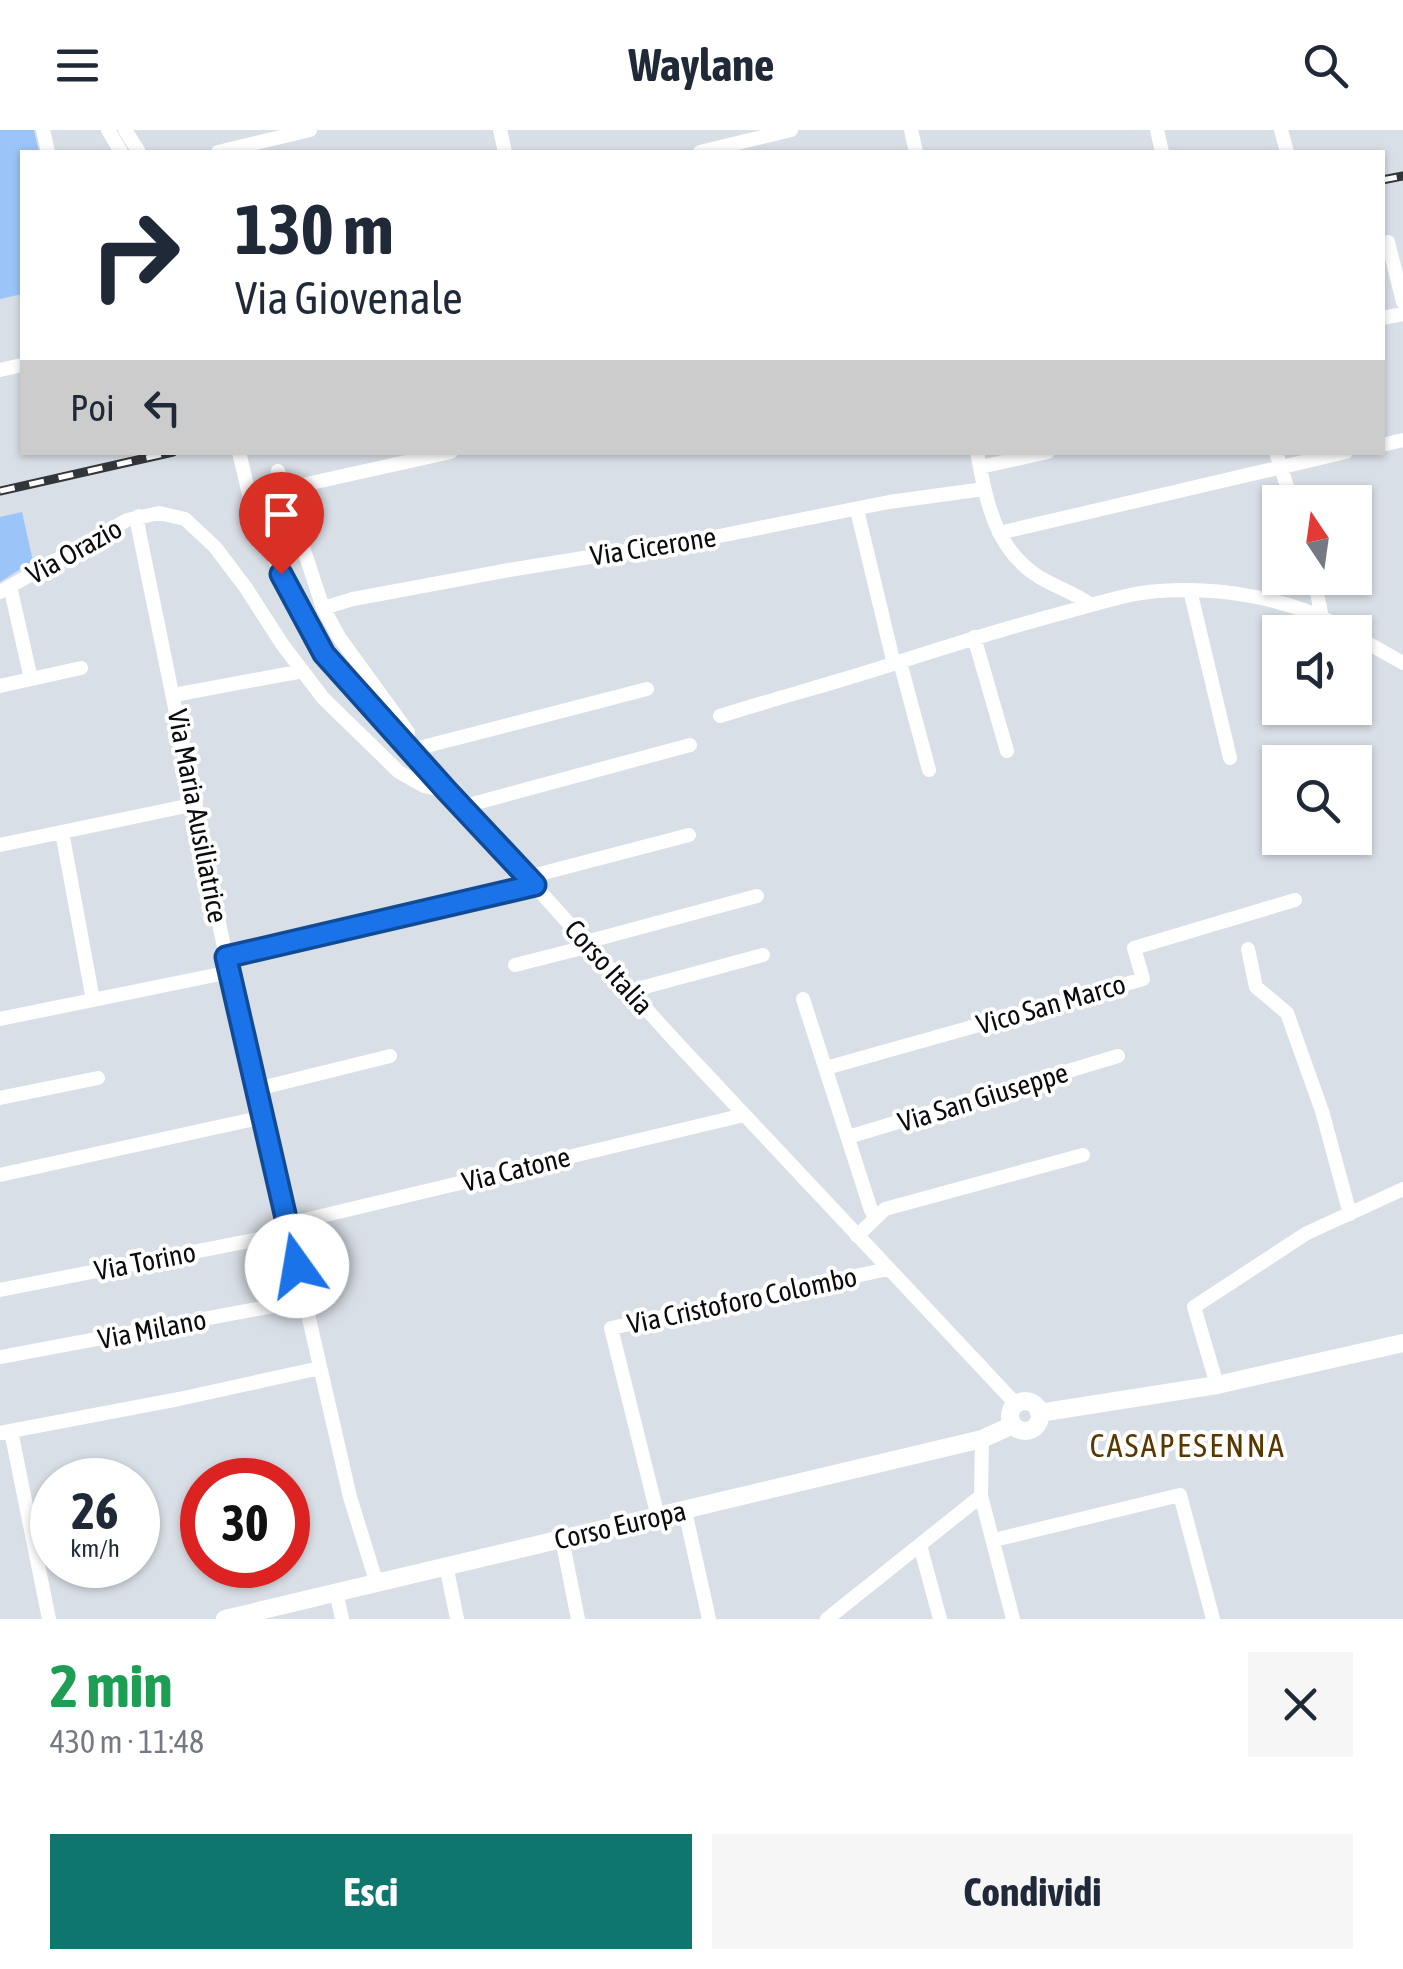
<!DOCTYPE html>
<html lang="it">
<meta charset="utf-8">
<style>
:root{--surface:#fff;--page:#f6f6f7;--text:#1f2937;--muted:#747a83;--accent:#0f766e}
body{margin:0;font-family:"Asap Condensed",sans-serif;background:var(--page);color:var(--text);height:100vh;display:flex;flex-direction:column;font-size:38px;white-space:nowrap}
*{box-sizing:border-box;margin:0}
p{font-size:32px;color:var(--muted)}
.icon{flex:none;width:55px;height:55px;fill:none;stroke:currentColor;stroke-width:2;stroke-linecap:round;stroke-linejoin:round}
.map{position:relative;height:1489px;overflow:hidden}
.sheet{display:flex;flex-direction:column;background:var(--surface);flex:1}
.sheet>*{flex:none}
.guide{position:absolute;left:20px;top:20px;width:1365px;height:305px;border-radius:0px;box-shadow:0 2px 8px #0004;background:#fff;color:var(--text);overflow:hidden}
.needle{width:65px;rotate:347deg}
.buttons{position:absolute;left:1262px;top:355px;display:grid;gap:20px}
.buttons a{display:grid;place-items:center;width:110px;height:110px;border-radius:0px;background:var(--surface);box-shadow:0 2px 8px #0004;font-size:50px}
.speed{position:absolute;left:30px;top:1328px;display:flex;gap:20px;font-size:50px;font-weight:700;text-align:center}
.speed>*{display:grid;place-content:center;width:130px;height:130px;border-radius:50%;background:var(--surface);box-shadow:0 2px 8px #0004;line-height:1}
.speed small{font-size:25px;font-weight:400}
.speed .limit{border:15px solid #d22;background:#fff;color:#111}
.pin{position:absolute;display:grid;place-items:center;width:85px;height:85px;color:#fff;margin:-102px -42px;border-radius:50% 50% 50% 0;rotate:-45deg;box-shadow:0 0 10px #0007}
.pin .icon{rotate:45deg}
.me{position:absolute;width:110px;margin:-55px;rotate:347deg;stroke-linejoin:round;filter:drop-shadow(0 0 8px #0008)}
.turn{display:flex;align-items:center;gap:35px;height:210px;padding:0 50px;font-size:45px}
.turn .icon{width:130px;height:130px;stroke-width:2.5}
.turn b{display:block;font-size:70px;line-height:85px}
.then{display:flex;align-items:center;height:95px;padding:0 50px;background:#0003;gap:20px;font-size:38px}
.round{display:grid;place-items:center;flex:none;width:105px;height:105px;border-radius:0px;background:var(--page)}
.head{display:flex;align-items:center;justify-content:space-between;height:170px;padding:0 50px}
h1{font-size:60px;font-weight:700;line-height:75px;color:#1e9e55}
.primary-button{display:flex;gap:20px;margin-top:auto;padding:20px 50px}
.primary-button a{flex:1;height:115px;border-radius:0px;background:var(--accent);color:#fff;font-size:40px;font-weight:700;line-height:115px;text-align:center}
.primary-button a+a{background:var(--page);color:var(--text)}
header{display:flex;justify-content:space-between;align-items:center;height:130px;padding:0 50px;background:var(--surface);font-size:45px;font-weight:700}
.map>svg:first-child{display:block}
.green{fill:#9bc5f8}
.lines{fill:none;stroke-linecap:round;stroke-linejoin:round}
.street{stroke:#fff;stroke-width:14}
.secondary{stroke:#fff;stroke-width:18}
.rail-casing{stroke:#333639;stroke-width:9}
.rail{stroke:#fff;stroke-width:5;stroke-dasharray:15;stroke-linecap:butt}
.route-casing{stroke:#114b97;stroke-width:25}
.route{stroke:#1a73e8;stroke-width:18}
.labels{text-anchor:middle;dominant-baseline:central;stroke-width:8;stroke-linejoin:round;paint-order:stroke}
.street-label{font-size:28px;fill:#0a0c0f;stroke:#fff}
.quarter-label{font-size:32px;letter-spacing:2.5px;fill:#593800;stroke:#fff}
</style>
<header><svg class="icon" aria-label="menu" viewBox="0 0 24 24"><path d="M4 6h16M4 12h16M4 18h16"/></svg>Waylane<svg class="icon" aria-label="search" viewBox="0 0 24 24"><circle cx="10" cy="10" r="6"/><path d="M15 15l6 6"/></svg></header>
<div class="map">
<svg width="1403" height="1489" viewBox="0 0 1403 1489">
<rect width="100%" height="100%" fill="#d9dfe6"/>
<path class="green" d="M0,0H34L39,22H22V164L0,169Z
M22,382L33,431L0,452V387Z"/>
<g class="lines">
<path class="street" d="M43,0L48,22
M108,0L121,22
M125,0L139,22
M500,0L505,22
M911,0L916,22
M1157,0L1162,22
M1281,0L1287,22
M218,22L310,0
M700,22L791,0
M1388,112L1403,172
M1382,188L1403,184
M0,240L22,235
M1382,315L1403,310
M239,322L250,368L281,445L324,523L677,913L1016,1274
M977,322C986,369 994,417 1036,445C1054,457 1074,462 1091,475
M1276,322L1292,372
M980,337L1048,322
M278,341L323,478L339,507L408,602L407,616
M284,359L451,322
M857,380L894,534
M139,386L138,397L226,827L350,1367L376,1451
M999,403L1346,322
M1314,448L1322,488
M10,456L31,549
M1190,460L1230,628
M0,462L127,390L159,383L185,389L215,417L246,458L282,514L323,568L399,642L424,656L446,661
M323,478L353,469L509,440L714,407L889,372L984,359
M1355,506L1403,533
M974,507L1007,621
M900,532L929,640
M0,556L81,538
M174,565L303,541
M720,586C780,567 842,551 902,531C958,513 1013,496 1070,481C1099,473 1129,463 1159,461C1221,456 1296,469 1349,502
M411,620L647,559
M461,677L690,615
M62,702L93,870
M0,715L196,674
M528,747L689,705
M586,812L757,766
M1248,819L1256,857L1287,883L1322,981L1350,1084
M226,827L535,755
M515,835L590,816
M630,861L763,825
M803,869L871,1080L876,1088
M0,889L230,842
M826,938L1143,849L1134,818L1295,770
M257,959L390,926
M0,968L98,948
M848,1007L1118,926
M0,1045L263,987
M288,1094L744,985
M857,1106L885,1079L1083,1025
M0,1160L290,1103
M0,1227L305,1170
M1217,1255L1194,1177L1307,1103L1403,1059
M11,1301L49,1489
M0,1303L179,1269L320,1238
M981,1366L1013,1489
M685,1381L709,1489
M658,1387L611,1198L888,1139
M562,1409L578,1489
M994,1410L1180,1365L1213,1489
M920,1415L940,1489
M446,1435L457,1489
M336,1461L342,1489
M827,1489L981,1366L982,1309"/>
<path class="secondary" d="M1010 1286a15 15 0 1 1 30 0a15 15 0 1 1-30 0Z
M1039,1283L1217,1255L1403,1213
M225,1489C477,1427 730,1370 982,1309L1013,1295"/>
<g class="rail-casing">
<path id="rail" d="M1382,50L1403,46
M0,361L173,322"/>
</g>
<use href="#rail" class="rail"/>
</g>
<g class="lines">
<g class="route-casing">
<path id="route" d="M281,444L324,524L447,661L535,755L226,827L297,1136"/>
</g>
<use href="#route" class="route"/>
</g>
<g class="labels">
<g class="street-label">
<text transform="translate(653 416) rotate(-9)">Via Cicerone</text>
<text transform="translate(74 421) rotate(-29)">Via Orazio</text>
<text transform="translate(198 686) rotate(79)">Via Maria Ausiliatrice</text>
<text transform="translate(609 837) rotate(48)">Corso Italia</text>
<text transform="translate(1051 874) rotate(-16)">Vico San Marco</text>
<text transform="translate(983 967) rotate(-17)">Via San Giuseppe</text>
<text transform="translate(516 1039) rotate(-14)">Via Catone</text>
<text transform="translate(145 1131) rotate(-11)">Via Torino</text>
<text transform="translate(742 1170) rotate(-12)">Via Cristoforo Colombo</text>
<text transform="translate(152 1199) rotate(-11)">Via Milano</text>
<text transform="translate(620 1395) rotate(-13)">Corso Europa</text>
</g>
<g class="quarter-label">
<text x="1188" y="1315">CASAPESENNA</text>
</g>
</g>
</svg>
<div class="buttons">
<a><svg class="needle" viewBox="-14 -14 28 28"><path d="M0-13l5 13h-10z" fill="#e53935"/><path d="M0 13l5-13h-10z" fill="#747a83"/></svg></a>
<a><svg class="icon" aria-label="sound" viewBox="0 0 24 24"><path d="M4 9h4l5-4v14l-5-4H4zM17 9q2 3 0 6"/></svg></a>
<a><svg class="icon" aria-label="search" viewBox="0 0 24 24"><circle cx="10" cy="10" r="6"/><path d="M15 15l6 6"/></svg></a>
</div>
<div class="speed"><div>26<small>km/h</small></div><div class="limit">30</div></div>
<div class="pin" style="left:281px;top:444px;background:#d93025"><svg class="icon" aria-label="arrive" viewBox="0 0 24 24"><path d="M6 21V4h12l-3 4 3 4H6"/></svg></div>
<svg class="me" style="left:297px;top:1136px" viewBox="-20 -20 40 40"><circle r="19" fill="#fff"/><path d="M0-13L10 11 0 6-10 11z" fill="#1a73e8"/></svg>
<div class="guide">
<div class="turn"><svg class="icon" aria-label="right" viewBox="0 0 24 24"><path d="M7 20v-9h11M14 6l5 5-5 5"/></svg><div><b>130 m</b>Via Giovenale</div></div>
<div class="then">Poi<svg class="icon" aria-label="left" viewBox="0 0 24 24"><path d="M17 20v-9H6M10 6l-5 5 5 5"/></svg></div>
</div>
</div>
<section class="sheet">
<div class="head"><div><h1>2 min</h1><p>430 m · 11:48</p></div><a class="round"><svg class="icon" aria-label="close" viewBox="0 0 24 24"><path d="M6 6l12 12M18 6L6 18"/></svg></a></div>
<div class="primary-button"><a>Esci</a><a>Condividi</a></div>
</section>
